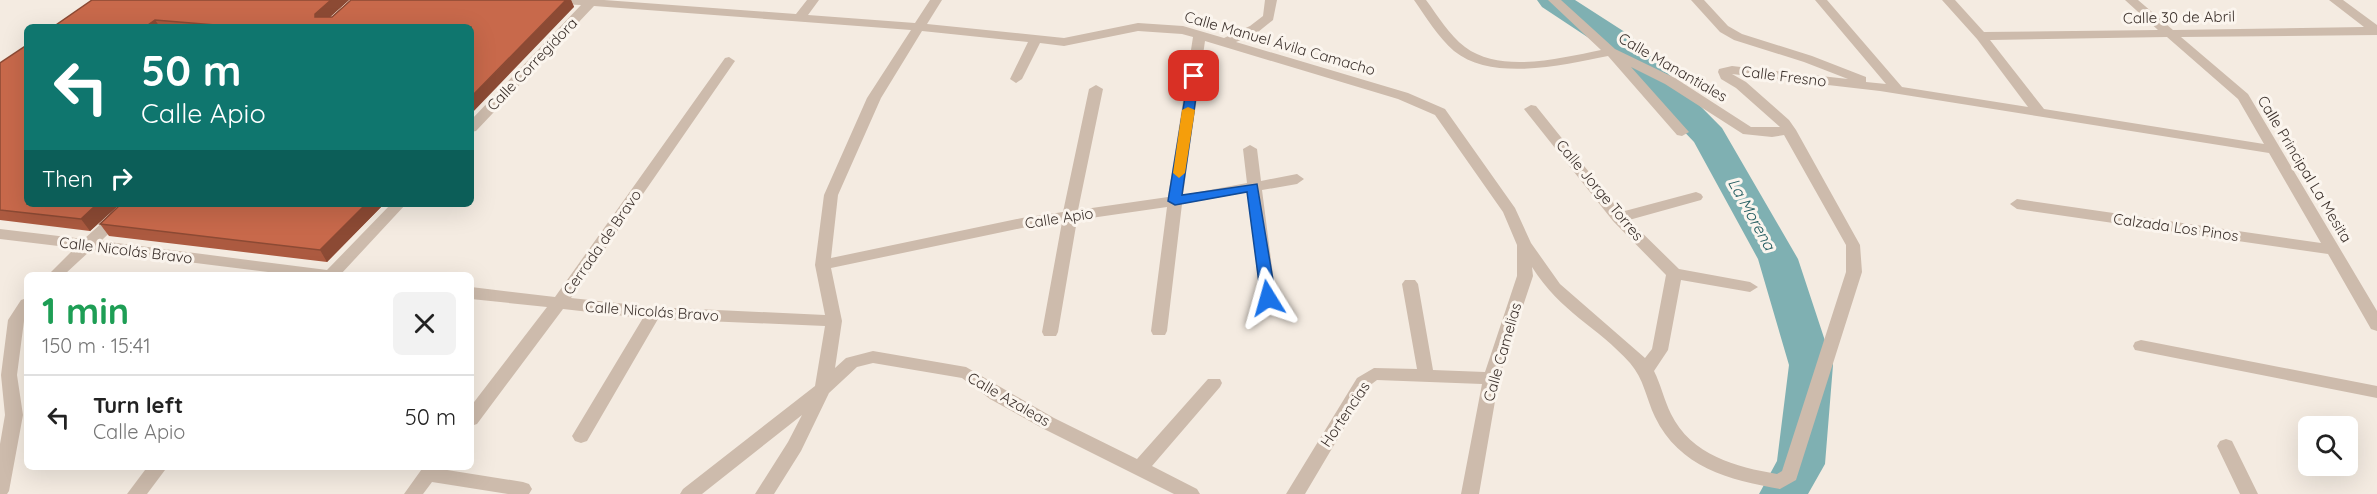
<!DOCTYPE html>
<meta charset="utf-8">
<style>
:root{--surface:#fff;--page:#f2f2f2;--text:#222;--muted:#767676;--line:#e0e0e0}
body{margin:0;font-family:Quicksand,sans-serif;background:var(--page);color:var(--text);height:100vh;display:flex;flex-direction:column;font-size:22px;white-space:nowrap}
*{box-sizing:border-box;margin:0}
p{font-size:20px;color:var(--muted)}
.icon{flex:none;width:33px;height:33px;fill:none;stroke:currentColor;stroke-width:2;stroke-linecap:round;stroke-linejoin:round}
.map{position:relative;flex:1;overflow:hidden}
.sheet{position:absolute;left:24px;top:272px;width:450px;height:198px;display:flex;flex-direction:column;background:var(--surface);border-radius:9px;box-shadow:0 6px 24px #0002}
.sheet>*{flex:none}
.hud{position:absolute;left:24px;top:24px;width:450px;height:183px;border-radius:9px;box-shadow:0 6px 24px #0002;background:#0f766e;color:#fff;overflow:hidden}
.tools{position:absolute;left:2298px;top:416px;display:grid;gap:12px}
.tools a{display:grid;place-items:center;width:60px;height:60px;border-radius:9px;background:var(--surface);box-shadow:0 6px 24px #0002;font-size:30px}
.pin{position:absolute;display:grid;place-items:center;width:51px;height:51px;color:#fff;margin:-26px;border-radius:12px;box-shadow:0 3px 9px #0006}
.me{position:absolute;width:66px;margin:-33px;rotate:352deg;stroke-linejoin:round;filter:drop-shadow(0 0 4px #0008)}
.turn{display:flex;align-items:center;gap:21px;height:126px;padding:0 18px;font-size:27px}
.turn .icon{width:78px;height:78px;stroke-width:2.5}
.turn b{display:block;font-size:42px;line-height:51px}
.then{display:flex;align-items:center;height:57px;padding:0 18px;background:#0003;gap:12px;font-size:22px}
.round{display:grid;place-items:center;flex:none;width:63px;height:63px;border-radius:9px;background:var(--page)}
.summary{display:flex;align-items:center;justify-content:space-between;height:102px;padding:0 18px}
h1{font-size:36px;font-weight:700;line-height:45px;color:#1e9e55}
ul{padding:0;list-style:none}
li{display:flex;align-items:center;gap:18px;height:84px;padding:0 18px;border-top:2px solid var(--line)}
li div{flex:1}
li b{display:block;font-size:22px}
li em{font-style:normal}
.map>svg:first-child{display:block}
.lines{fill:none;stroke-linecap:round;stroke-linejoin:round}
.river{fill:#7fb0b2;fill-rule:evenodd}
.street{fill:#cdbbac;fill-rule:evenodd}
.wall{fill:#ac5a40}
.shaded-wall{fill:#8c4a34}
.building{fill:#c8694b;stroke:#8c4a34;stroke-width:1.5}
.route{fill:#1a73e8;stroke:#114b97;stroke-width:1.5}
.slow{fill:#f59e0b}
.labels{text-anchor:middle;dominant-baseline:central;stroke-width:6;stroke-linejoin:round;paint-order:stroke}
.street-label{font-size:15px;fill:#3b302b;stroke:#fbf5ee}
.water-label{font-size:16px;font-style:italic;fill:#1f5a5e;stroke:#fbf5ee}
</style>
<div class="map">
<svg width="2377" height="494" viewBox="0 0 2377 494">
<rect width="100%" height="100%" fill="#f4ebe1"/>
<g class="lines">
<path class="river" d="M1537,0H1575L1631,36L1722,128L1798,259L1833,365L1825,464L1808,494H1759L1777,461L1789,365L1758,259L1694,142L1607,50L1542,7Z"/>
<path class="street" d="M550,0H604L796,14L807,0H819L808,15L915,23L930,0H942L927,24L1064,38L1138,23L1183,26L1224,38L1250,26L1263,16L1265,0H1277L1273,20L1258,32L1236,42L1408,93L1445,109L1515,208L1531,243L1560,284L1645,358L1652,349L1666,275L1613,221L1524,109L1531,105L1536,106L1621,212L1696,192L1701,194L1703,197L1701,200L1629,220L1679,269L1750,282L1758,287L1750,292L1681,280L1668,350L1654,371C1661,385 1664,400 1671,414C1691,455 1736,467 1777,474L1782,471L1846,272V245L1784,135L1772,137L1743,134L1665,84L1631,67L1689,132L1682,136L1677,135L1608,56C1564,65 1492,82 1454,51C1438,37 1426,17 1414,0H1426C1438,16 1449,35 1465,47C1501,74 1561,58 1601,50L1548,0H1561L1615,49L1675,78L1751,127H1780L1736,88L1721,79L1718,72L1719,69L1732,66L1848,79L1804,62L1734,40L1720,32L1691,0H1704L1728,26L1742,34L1812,56L1866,77V82L1886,84L1815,0H1827L1902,87L2028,107L1977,39L1942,0H1955L1984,32L2158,30L2125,0H2138L2173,30L2364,27L2329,0H2343L2377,25V35L2181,37L2248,94L2377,311V331L2371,329L2328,254L2017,209L2010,204L2017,199L2321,243L2269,153L1880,91L1732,74L1746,82L1789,120L1796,130L1860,245L1862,272L1796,480L1780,489C1729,480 1679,467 1655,417C1646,398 1644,379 1630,363C1597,326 1561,313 1532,267L1533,276L1499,378L1479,494H1461L1482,384L1377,380L1369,386L1305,494H1286L1357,378L1374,368L1417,369L1402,284L1405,280H1415L1418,284L1433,370L1485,372L1517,276V245L1503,212L1435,115L1398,99L1205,41L1183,195L1247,183L1243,149L1250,145L1257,149L1261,181L1297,174L1304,179L1297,184L1262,190L1276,298L1274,302H1262L1260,298L1248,192L1182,204L1167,331L1165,335H1153L1151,331L1167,207L1077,220L1058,332L1056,336H1044L1042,332L1062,222L1022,228L831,268L842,321L835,368L846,358L873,351L966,367L1054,418L1137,459L1208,379H1220L1222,383L1220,387L1152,466L1197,489L1200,494H1174L1042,428L990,399L962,378L873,363L857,367L829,393L801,451L774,494H755L788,442L802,415L702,494H680L683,489L815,386L825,326L658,319L587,441L581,443L575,441L572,436L643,318L563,309L477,424L471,426V406L547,307L471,299V287L555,297L725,58L729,57L735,61L571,298L654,307L825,315L815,265L824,195L867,98L911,30L594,6L476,131L471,132V120L581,5L556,4ZM922,31L1028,42L1010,79L1016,83L1022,79L1040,43L1064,46L1138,31L1182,34L1193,37L1168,197L1078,210L1103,89L1096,85L1089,89L1063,212L1022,218L831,258L838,195L881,98ZM2167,37L2238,99L2264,144L2044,109L1990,40Z
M123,204H139L101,241L327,270L391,204H406L341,274H284L91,250L65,274H49L75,248L0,239V229L84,239Z
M27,298V316L24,321L17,375L23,415L9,491L7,494H0V444L5,415L1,375L8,320L21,300Z
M2141,340L2377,386V398L2135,350L2133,346L2135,342Z
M2226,439L2232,441L2258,494H2240L2217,446L2220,441Z
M148,466H168L147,494H127Z
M424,466H443L441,469L523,482L529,484L532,489L529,494H508L432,482L423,494H404Z"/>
</g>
<path class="wall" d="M92,0H349L330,17H332L351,0H571L574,7L471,27H53Z
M0,63L120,204L90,231L0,220Z
M121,204H384L327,262L109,236L100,224Z"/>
<path class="shaded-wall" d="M331,0H349L321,25L315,17V14Z
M566,0H571L574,7L471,114V97Z
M155,20L160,27H145Z
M97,204H120L90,231L81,219Z
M366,204H384L327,262L320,250Z"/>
<path class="building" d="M92,0H331L315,14V17H332L351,0H566L471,97V27H227V26L155,20L145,27H53Z
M27,45V204H97L81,219L0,210V63Z
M121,204H366L320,250L100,224Z"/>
<path class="route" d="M1189,73L1199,76L1182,195L1257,184L1276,298L1273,302L1268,303L1261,298L1247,192L1175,205L1168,201Z"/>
<path class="slow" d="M1188,107L1195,110L1185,173L1179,178L1173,173L1182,110Z"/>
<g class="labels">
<g class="street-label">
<text transform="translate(2179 17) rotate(-1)">Calle 30 de Abril</text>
<text transform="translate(1280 43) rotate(16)">Calle Manuel Ávila Camacho</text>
<text transform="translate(532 64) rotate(-46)">Calle Corregidora</text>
<text transform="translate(1673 67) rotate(30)">Calle Manantiales</text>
<text transform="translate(1784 76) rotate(7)">Calle Fresno</text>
<text transform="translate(2305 169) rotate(59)">Calle Principal La Mesita</text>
<text transform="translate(1600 190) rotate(50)">Calle Jorge Torres</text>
<text transform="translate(1059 218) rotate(-9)">Calle Apio</text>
<text transform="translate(2176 227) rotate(8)">Calzada Los Pinos</text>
<text transform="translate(602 242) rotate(-55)">Cerrada de Bravo</text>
<text transform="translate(126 250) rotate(7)">Calle Nicolás Bravo</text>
<text transform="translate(652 311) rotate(4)">Calle Nicolás Bravo</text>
<text transform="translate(1502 352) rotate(-74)">Calle Camelias</text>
<text transform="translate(1009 399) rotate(30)">Calle Azaleas</text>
<text transform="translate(1345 414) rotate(-56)">Hortencias</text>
</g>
<g class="water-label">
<text transform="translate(1752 214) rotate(61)">La Morena</text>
</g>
</g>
</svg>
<div class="tools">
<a><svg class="icon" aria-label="search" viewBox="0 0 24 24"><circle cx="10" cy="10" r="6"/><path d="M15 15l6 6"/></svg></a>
</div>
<div class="pin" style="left:1194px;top:76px;background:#d93025"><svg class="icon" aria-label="arrive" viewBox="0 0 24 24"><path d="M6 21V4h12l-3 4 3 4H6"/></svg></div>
<svg class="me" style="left:1268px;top:298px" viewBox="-20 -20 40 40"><path d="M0-17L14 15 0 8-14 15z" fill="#1a73e8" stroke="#fff" stroke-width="4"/></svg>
<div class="hud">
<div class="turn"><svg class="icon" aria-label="left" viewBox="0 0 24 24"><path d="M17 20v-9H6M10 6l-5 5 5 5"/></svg><div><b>50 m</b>Calle Apio</div></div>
<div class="then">Then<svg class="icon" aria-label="right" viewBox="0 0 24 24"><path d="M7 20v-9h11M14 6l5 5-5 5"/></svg></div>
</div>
<section class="sheet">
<div class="summary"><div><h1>1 min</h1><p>150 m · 15:41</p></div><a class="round"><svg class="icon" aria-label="close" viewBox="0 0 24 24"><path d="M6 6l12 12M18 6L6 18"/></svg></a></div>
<ul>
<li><svg class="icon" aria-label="left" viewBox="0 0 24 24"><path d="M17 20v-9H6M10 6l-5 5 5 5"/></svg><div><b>Turn left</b><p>Calle Apio</p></div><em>50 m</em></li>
</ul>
</section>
</div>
